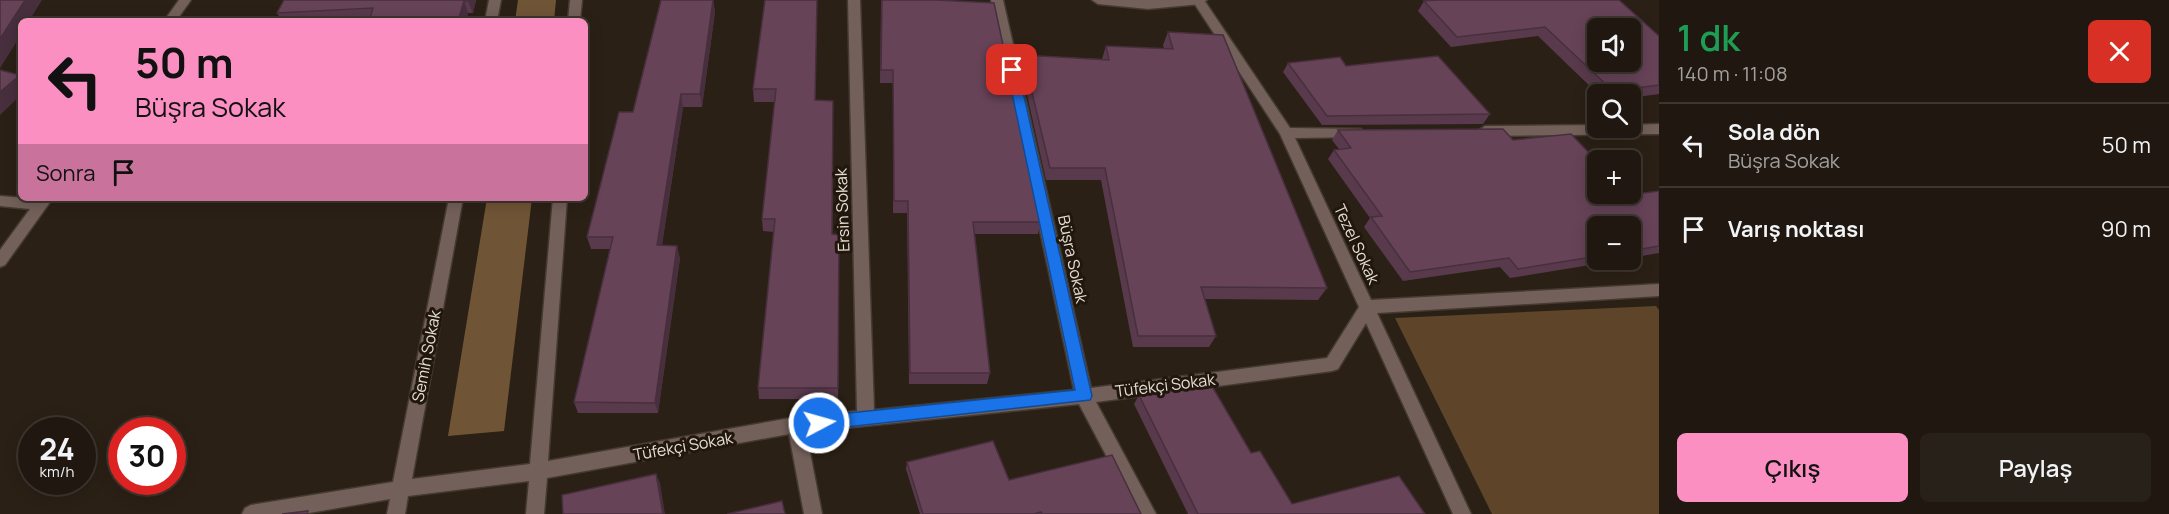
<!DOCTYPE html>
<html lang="tr">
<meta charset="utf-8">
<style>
:root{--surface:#201810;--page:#282119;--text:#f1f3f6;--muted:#a2a09f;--line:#3d3730;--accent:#fc8fc2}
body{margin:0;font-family:Manrope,sans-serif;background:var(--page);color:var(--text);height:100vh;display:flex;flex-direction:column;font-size:22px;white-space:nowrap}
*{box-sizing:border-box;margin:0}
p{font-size:20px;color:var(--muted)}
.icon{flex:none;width:33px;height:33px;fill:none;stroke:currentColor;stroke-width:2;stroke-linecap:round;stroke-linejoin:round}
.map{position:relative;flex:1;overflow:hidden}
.drawer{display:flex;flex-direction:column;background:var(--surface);width:510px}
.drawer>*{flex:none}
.hud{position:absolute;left:18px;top:18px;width:570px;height:183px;border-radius:9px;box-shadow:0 3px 15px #0003,0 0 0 2px var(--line);background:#fc8fc2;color:#111;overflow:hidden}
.tools{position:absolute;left:1587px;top:18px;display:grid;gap:12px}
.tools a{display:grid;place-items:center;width:54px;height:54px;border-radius:9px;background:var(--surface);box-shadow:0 3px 15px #0003,0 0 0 2px var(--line);font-size:30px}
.speed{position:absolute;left:18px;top:417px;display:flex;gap:12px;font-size:30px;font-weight:700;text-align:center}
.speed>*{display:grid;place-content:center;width:78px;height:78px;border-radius:50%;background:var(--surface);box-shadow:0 3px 15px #0003,0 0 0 2px var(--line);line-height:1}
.speed small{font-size:15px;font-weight:400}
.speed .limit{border:9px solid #d22;background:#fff;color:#111}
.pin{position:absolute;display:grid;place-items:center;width:51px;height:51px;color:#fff;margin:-26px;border-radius:12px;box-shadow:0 3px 9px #0006}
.me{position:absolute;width:66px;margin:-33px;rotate:84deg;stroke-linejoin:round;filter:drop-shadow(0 0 4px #0008)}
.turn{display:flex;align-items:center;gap:21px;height:126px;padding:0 18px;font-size:27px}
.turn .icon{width:78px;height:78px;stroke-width:2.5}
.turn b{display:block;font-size:42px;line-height:51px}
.then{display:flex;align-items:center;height:57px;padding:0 18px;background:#0003;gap:12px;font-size:22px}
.round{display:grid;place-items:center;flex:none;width:63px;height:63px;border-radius:9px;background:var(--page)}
.headline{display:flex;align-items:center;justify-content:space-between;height:102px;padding:0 18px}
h1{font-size:36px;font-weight:600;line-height:45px;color:#1e9e55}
.primary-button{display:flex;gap:12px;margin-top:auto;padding:12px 18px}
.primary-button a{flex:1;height:69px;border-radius:9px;background:var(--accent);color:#111;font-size:24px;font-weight:600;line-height:69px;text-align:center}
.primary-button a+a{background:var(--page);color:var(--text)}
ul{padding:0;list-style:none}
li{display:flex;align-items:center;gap:18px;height:84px;padding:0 18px;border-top:2px solid var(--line)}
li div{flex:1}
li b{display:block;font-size:22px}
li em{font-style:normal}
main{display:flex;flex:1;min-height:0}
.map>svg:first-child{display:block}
.green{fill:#5e4529}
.forest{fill:#705436}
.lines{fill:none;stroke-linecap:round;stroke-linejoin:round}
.minor-casing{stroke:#453a30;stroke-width:3}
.tertiary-casing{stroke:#453a30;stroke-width:3}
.minor{fill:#73605a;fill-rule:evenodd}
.tertiary{fill:#73605a;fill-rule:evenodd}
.wall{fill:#593a4c}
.shaded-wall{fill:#482f3e}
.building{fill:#674358;stroke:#482f3e;stroke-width:1.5;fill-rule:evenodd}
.route{fill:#1a73e8;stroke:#114b97;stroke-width:1.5}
.labels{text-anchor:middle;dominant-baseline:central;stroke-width:6;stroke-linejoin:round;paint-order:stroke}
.street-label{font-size:16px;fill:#e5ddd6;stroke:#21170c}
</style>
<main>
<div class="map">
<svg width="1659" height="514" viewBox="0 0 1659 514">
<rect width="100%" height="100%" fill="#2b2015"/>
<path class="green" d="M1656,306L1659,310V514H1492L1395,318Z"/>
<path class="forest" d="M518,0H556L554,21H515Z
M487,198H532L504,431L448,436Z"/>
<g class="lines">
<g class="minor-casing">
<path id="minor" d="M179,0H191L176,21H164Z
M489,0H501L497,21H485Z
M570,0H582L580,21H568Z
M848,0H860L874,410L1074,390L991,0H1003L1091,388L1327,358L1359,307L1280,134L1192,0H1204L1290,128L1361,129L1363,132L1361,135L1356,137L1295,138L1371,300L1659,284V296L1377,313L1471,514H1453L1366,323L1338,369L1332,371L1096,402L1156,514H1137L1079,404L806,432L822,514H804L789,434L547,478L544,514H526L529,481L408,496L405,514H387L390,499L303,514H242L245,508L251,505L393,482L449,198H463L412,479L530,464L553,198H567L548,461L796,417L857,411Z
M1659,124V134L1485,136L1478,131L1485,126L1598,125V128H1630V125Z
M0,196L37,199L53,198L5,265L0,267V250L30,209L0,206Z"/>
</g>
<g class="tertiary-casing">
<path id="tertiary" d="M1092,0H1207L1201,4L1148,9L1098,4Z"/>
</g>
<use href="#minor" class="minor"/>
<use href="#tertiary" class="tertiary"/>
</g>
<path class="wall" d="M284,0H476L473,13H468L466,21H282L277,13Z
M713,0L715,12L702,107H683L662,245L680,258L658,413H578L574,402L610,249H591L587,237L633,112Z
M765,0L815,100L832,234L839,235L838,399H759L758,388L774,232L763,231L762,219L775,102H754L753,89Z
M881,0H936L1041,222L1038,234H975L990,373L987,384H909L907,213H893V83H880Z
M1424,1L1659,36V94L1630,98V94H1598L1538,36L1451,47L1418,11Z
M1168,32L1327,288L1318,300L1205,299L1216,336L1209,347H1133L1101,180H1046L1021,68L1023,55L1102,59L1106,46L1164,49L1163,45Z
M1288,63L1346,66L1490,114L1483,124L1322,125L1283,72Z
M1338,130L1513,140L1629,195L1659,191V253L1630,258V226H1598V260H1621L1510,278L1500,267L1403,281L1364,227L1370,218L1328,159L1334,150L1339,149L1332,140Z
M1139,395L1251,453L1292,504L1425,514H1188L1134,404Z
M907,462L1009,480L1141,514H920L906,469Z"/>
<path class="shaded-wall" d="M25,0H42L29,21H21V35L0,68V39Z
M469,0H476L473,13L468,1Z
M713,0L715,12L702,107L700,94Z
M464,1L468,13L466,21H458Z
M20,75L21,76V95L0,115V92Z
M681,94L683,107L660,257L657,245Z
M677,246L680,258L658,413L655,403Z
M656,474L660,483L665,514H663Z"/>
<path class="building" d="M0,0H25L0,39Z
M284,0H469L468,1H464L458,21H369L373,8L277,13Z
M661,0H713L700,94H681L657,245L677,246L655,403L574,402L613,237H587L619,112H633Z
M765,0H817L815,100L833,101L832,234L839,235L838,388H758L775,219H762L776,89H753Z
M882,0H936L994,3L1041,222H973L990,373H910L908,201H894L893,70H881Z
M1437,0H1619L1659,36V85L1613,91L1545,27L1457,37L1424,1ZM1598,28H1630V62H1598Z
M1168,32L1223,35L1327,288L1201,287L1216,336H1138L1105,168H1050L1023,55L1109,60L1106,46L1173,49Z
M1438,56L1490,114L1327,116L1288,63L1340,57L1346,66Z
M0,70L20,75L0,92Z
M1503,129L1513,140L1571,134L1598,162V194H1628L1629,195L1659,191V246L1630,251V226H1598V256L1518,269L1509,258L1410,272L1371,217L1382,216L1334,150L1351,148L1338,130Z
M1209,381L1251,453L1260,451L1292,504L1399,476L1425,514H1198L1139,395Z
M993,441L1009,480L1112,455L1141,514H1042L1041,512L1034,514H923L907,462Z
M656,474L663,514H563L562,495Z
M782,501L785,514H727Z
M308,511L307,514H282Z"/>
<path class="route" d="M1012,66L1018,70L1092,396L1090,400L819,430L814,428L812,423L814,418L819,416L1075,390L1007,70Z"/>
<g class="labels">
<g class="street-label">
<text transform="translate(842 210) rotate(-92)">Ersin Sokak</text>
<text transform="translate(1357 244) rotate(65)">Tezel Sokak</text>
<text transform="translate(1073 259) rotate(78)">Büşra Sokak</text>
<text transform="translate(426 356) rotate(-79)">Semih Sokak</text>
<text transform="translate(1165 385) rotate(-7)">Tüfekçi Sokak</text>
<text transform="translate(683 446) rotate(-10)">Tüfekçi Sokak</text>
</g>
</g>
</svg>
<div class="tools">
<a><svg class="icon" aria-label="sound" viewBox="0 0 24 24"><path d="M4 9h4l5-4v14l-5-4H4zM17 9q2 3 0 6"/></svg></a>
<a><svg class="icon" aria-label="search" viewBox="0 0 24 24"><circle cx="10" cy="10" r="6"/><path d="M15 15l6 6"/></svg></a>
<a>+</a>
<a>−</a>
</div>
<div class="speed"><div>24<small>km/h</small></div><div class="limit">30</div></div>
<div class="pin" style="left:1012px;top:70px;background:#d93025"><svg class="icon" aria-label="arrive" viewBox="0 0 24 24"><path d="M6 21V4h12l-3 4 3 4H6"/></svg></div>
<svg class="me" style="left:819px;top:423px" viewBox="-20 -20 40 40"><circle r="17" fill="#1a73e8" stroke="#fff" stroke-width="3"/><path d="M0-11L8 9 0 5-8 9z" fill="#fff"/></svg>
<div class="hud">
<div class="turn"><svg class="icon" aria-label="left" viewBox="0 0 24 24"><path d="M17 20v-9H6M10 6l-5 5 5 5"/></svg><div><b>50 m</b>Büşra Sokak</div></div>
<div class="then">Sonra<svg class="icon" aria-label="arrive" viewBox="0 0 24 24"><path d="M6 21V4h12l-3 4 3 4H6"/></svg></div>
</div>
</div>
<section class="drawer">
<div class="headline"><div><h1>1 dk</h1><p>140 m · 11:08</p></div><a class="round" style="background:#d93025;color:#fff"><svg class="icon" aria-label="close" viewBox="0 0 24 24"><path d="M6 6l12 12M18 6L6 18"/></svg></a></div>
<ul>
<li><svg class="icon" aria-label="left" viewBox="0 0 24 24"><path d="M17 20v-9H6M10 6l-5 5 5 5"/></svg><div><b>Sola dön</b><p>Büşra Sokak</p></div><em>50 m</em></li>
<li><svg class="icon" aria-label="arrive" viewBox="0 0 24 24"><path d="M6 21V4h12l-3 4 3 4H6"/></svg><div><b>Varış noktası</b></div><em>90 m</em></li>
</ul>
<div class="primary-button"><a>Çıkış</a><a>Paylaş</a></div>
</section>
</main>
